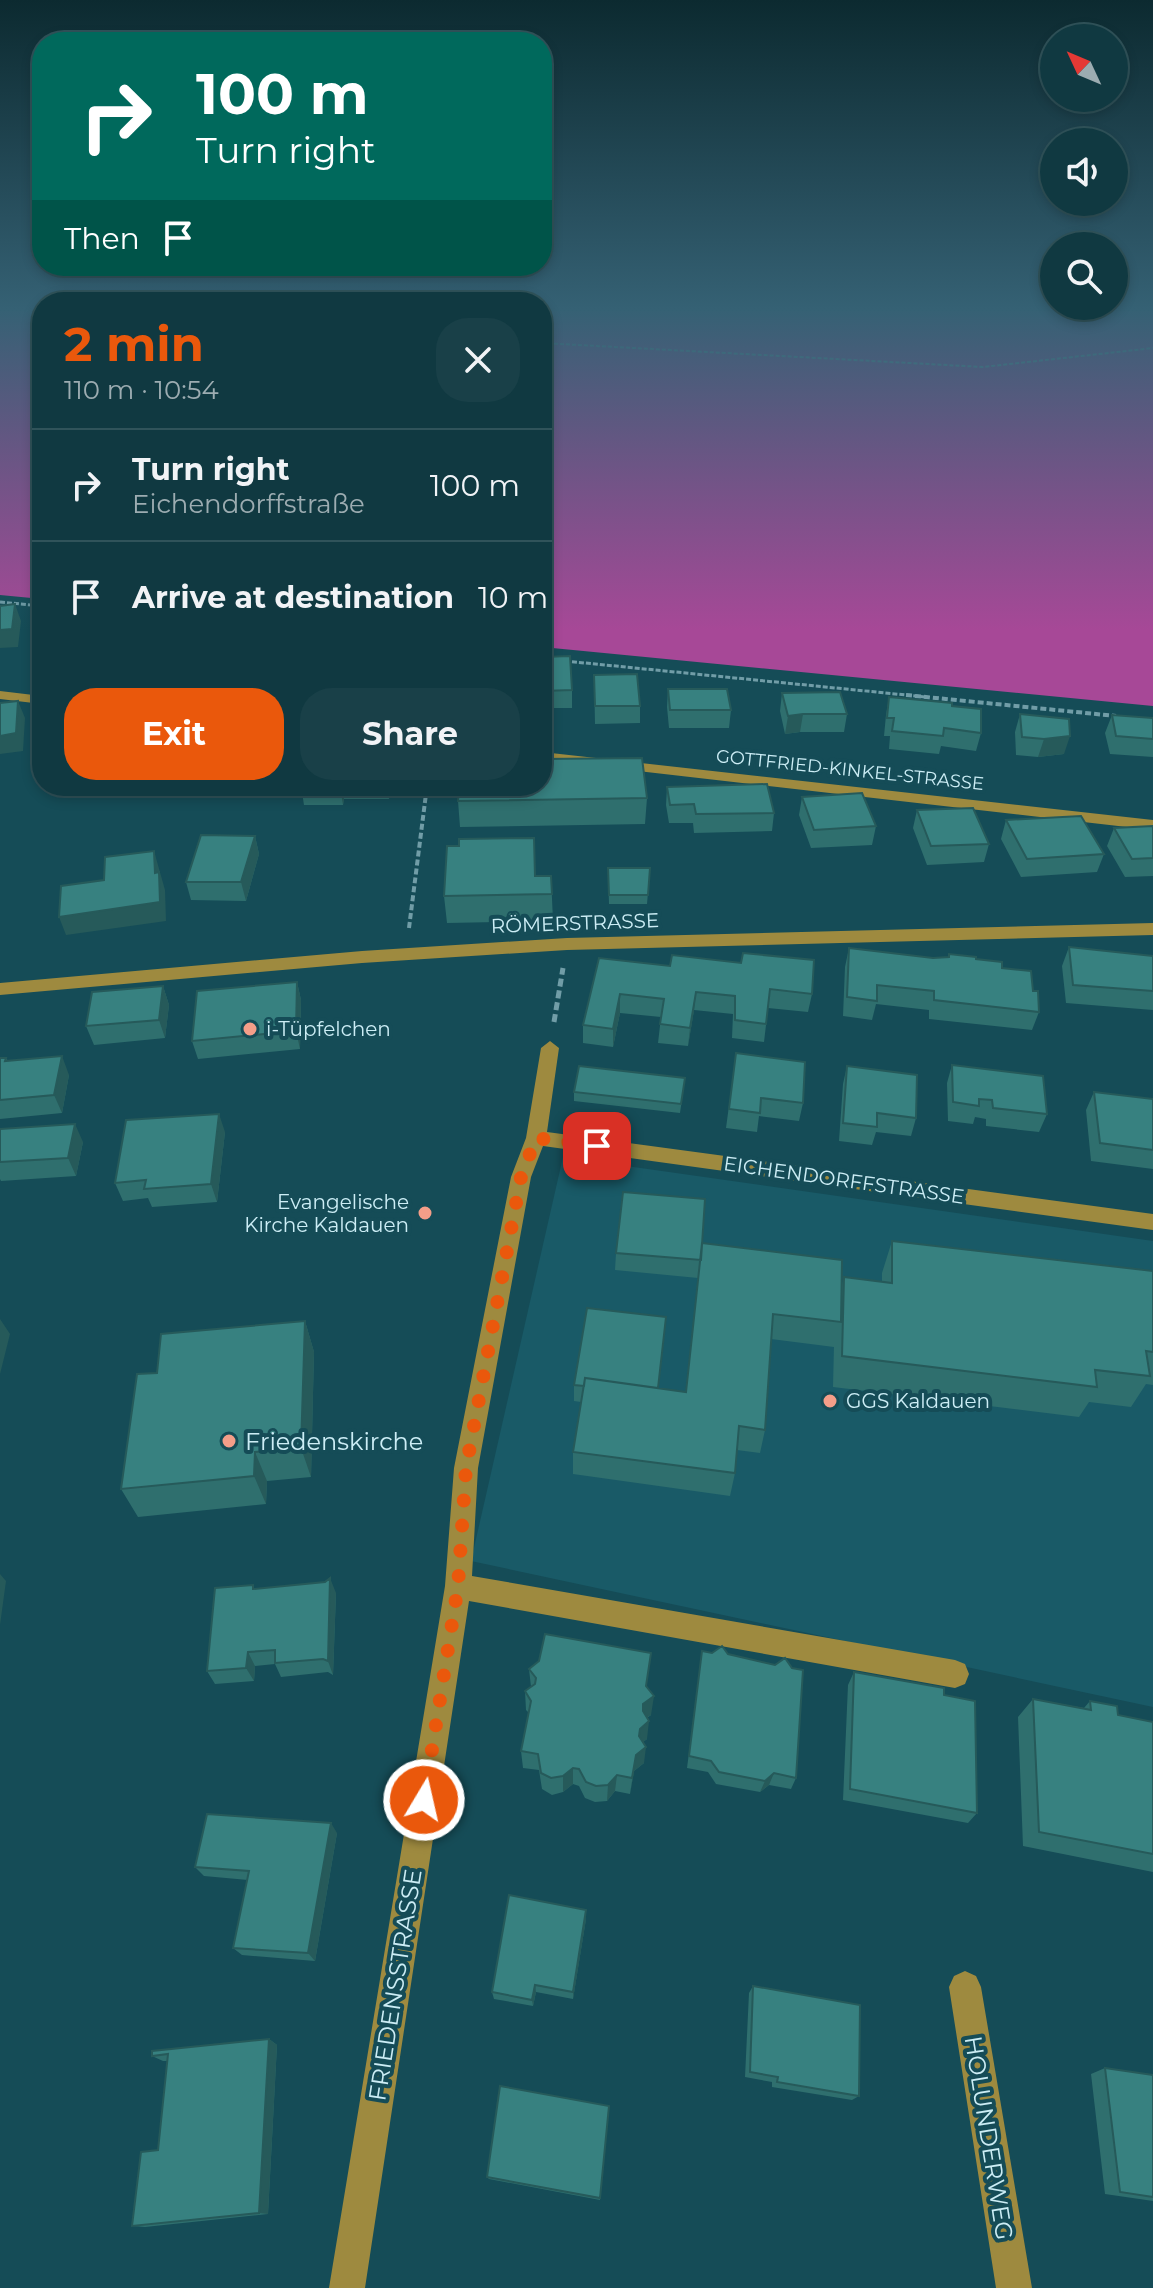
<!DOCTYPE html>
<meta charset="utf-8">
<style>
:root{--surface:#103941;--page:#194048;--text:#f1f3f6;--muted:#9cacb1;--line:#30535a;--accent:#ea580c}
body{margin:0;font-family:Montserrat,sans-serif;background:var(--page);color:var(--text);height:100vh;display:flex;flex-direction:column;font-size:30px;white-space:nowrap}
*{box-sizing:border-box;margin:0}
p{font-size:26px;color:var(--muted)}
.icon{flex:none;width:44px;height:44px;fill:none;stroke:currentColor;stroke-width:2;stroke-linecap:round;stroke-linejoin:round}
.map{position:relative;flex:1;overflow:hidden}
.drawer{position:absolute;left:32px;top:292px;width:520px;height:504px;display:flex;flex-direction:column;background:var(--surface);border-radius:32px;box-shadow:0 4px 12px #0003,0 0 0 2px var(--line)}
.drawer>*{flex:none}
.banner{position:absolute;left:32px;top:32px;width:520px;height:244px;border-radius:32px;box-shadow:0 4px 12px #0003,0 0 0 2px var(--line);background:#00695c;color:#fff;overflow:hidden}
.needle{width:52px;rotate:314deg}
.controls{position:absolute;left:1040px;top:24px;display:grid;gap:16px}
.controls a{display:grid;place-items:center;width:88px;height:88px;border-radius:50%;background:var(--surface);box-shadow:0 4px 12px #0003,0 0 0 2px var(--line);font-size:40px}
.pin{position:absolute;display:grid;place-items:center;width:68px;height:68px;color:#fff;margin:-34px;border-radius:16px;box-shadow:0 4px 12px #0006}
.me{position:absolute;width:88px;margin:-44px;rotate:9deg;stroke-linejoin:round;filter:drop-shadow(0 0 6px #0008)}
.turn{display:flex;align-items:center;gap:28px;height:168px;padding:0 32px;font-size:36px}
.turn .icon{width:104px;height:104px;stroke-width:2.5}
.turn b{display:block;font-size:56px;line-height:68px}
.then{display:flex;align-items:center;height:76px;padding:0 32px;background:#0003;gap:16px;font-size:30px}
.round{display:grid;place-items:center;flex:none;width:84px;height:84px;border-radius:32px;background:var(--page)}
.head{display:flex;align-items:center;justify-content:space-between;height:136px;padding:0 32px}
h1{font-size:48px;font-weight:700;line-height:60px;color:var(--accent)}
.cta{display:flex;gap:16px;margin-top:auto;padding:16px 32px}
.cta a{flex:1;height:92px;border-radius:32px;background:var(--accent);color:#fff;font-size:32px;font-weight:700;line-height:92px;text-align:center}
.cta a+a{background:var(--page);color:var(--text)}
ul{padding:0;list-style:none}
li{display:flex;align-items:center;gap:24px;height:112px;padding:0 32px;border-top:2px solid var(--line)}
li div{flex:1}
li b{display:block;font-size:30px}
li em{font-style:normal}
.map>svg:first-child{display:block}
.built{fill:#195a67}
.forest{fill:#a74897}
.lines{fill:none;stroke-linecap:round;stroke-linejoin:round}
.path-far3{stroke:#719da7;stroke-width:2;stroke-dasharray:4 2;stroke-linecap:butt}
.path-far2{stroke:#719da7;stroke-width:3;stroke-dasharray:5 2;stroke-linecap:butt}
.path-far1{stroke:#719da7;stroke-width:4;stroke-dasharray:6 3;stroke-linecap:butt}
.path{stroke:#719da7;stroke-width:5;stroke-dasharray:8 4;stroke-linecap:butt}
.minor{fill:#9e8a3f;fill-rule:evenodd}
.wall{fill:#2f6f6e}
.shaded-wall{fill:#265a5a}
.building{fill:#378180;stroke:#265a5a;stroke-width:2}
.route{stroke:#ea580c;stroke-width:14;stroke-dasharray:0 25.2}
.poi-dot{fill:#f49e89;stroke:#154c57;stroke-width:3}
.labels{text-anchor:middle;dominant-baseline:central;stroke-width:8;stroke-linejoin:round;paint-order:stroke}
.far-street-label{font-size:18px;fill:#ccedf5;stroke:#154c57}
.street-label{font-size:20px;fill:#ccedf5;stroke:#154c57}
.poi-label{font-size:20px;fill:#ccedf5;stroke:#154c57;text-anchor:start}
.near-poi-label{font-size:24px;fill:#ccedf5;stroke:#154c57;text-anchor:start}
.near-street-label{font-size:24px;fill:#ccedf5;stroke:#154c57}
</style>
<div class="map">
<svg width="1153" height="2288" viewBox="0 0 1153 2288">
<rect width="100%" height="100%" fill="#154c57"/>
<path class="built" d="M563,1157L1153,1241V1707L471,1561Z"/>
<path class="forest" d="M0,311H42V599L0,595Z
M542,311H1153V706L542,647Z"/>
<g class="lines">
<path class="path-far3" d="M25,311L42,312
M542,343L983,367L1153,348"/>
<path class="path-far2" d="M0,602L42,606
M565,661L926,697"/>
<path class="path-far1" d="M906,695L1116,716
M409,928L427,786"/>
<path class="path" d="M554,1022L563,968"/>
<path class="minor" d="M0,691L42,696V704L0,699Z
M542,752L1153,820V830L542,760Z
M1153,923V935L567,950L362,963L0,995V983L362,951L567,938Z
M550,1041L559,1048L547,1132L1153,1214V1230L543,1146L531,1177L478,1468L472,1576L955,1660L965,1664L969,1674L965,1684L955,1688L469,1601L365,2288H329L445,1586L454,1468L511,1177L526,1138L541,1048Z
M965,1971L976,1976L981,1987L1032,2288H996L949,1987L954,1976Z"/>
</g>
<path class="wall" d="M542,657L572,690V708H542Z
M594,675L640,706V723L595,724Z
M668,689L731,710L729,728H669L667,707Z
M782,693L847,714L844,732H800L785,734L780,711Z
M889,697L952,706L981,733L976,751L941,746L939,754L889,749L890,736H884L886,715Z
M1020,714L1064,754L1038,757L1016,755L1015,732Z
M1112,715L1153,718V757L1110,754L1105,733Z
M301,786H391L389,799H344L343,805H304Z
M667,787L774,813L772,831L694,833L693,823H669L666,805Z
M802,797L876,826L872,845L811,848L799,815Z
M647,798L645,824L460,827L458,801Z
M917,810L989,844L984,862L927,865L913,828Z
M1006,820L1104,854L1097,872L1021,877L1001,839Z
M1153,826V876L1125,877L1107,846L1114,828Z
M255,836L259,854L246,901L191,900L186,882Z
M459,846L535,876H551L553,921L447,923L444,896Z
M608,868H650L647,904H609Z
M1069,947L1153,956V1010L1066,1003L1062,966Z
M849,948L933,958L948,957L949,954L976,959L1002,968L1033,991L1039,1012L1032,1030L929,1019V1010L876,1004L872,1020L843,1016L845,967Z
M599,958L812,994L808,1012L768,1008L764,1042L732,1038L733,1014L694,1010L688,1046L658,1043L661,1017L620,1013L613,1047L583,1043V1025Z
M297,982L301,1000L300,1049L198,1059L192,1041Z
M163,986L169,1005L165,1038L94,1045L86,1026Z
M736,1053L803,1103L799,1121L759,1116L757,1132L726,1128Z
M0,1058H6L8,1061L69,1075L62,1113L0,1119Z
M952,1065L1047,1114L1039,1132L986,1126V1119L975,1117L973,1124L948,1121L947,1083Z
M847,1066L916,1118L911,1136L876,1132L872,1145L839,1141L843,1084Z
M685,1078L680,1113L574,1101V1092Z
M1094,1092L1153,1099V1169L1091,1161L1086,1110Z
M0,1130L83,1142L76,1176L1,1181L0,1179Z
M225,1132L217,1202L152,1207L148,1198L123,1201L115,1183Z
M892,1241L1153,1271V1385L1146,1384L1131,1407L1089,1402L1079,1417L833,1387L834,1345V1347L771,1339L765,1430L760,1453L737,1450L735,1473L730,1496L573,1474V1452L581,1402L574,1401V1385L659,1388L686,1392L698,1278L615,1270L616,1253L701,1252L842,1285L844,1277L882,1282V1273Z
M305,1321L314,1352L311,1477L267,1481L266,1504L138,1517L121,1489L157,1373Z
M254,1588L336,1593L333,1675L328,1672L281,1677L275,1664L255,1666L254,1681L215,1684L207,1671Z
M702,1651L796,1778L791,1789L769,1785L760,1792L716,1784L708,1772L687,1768Z
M539,1661L646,1686L651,1715L647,1718V1739L643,1742L644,1763L634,1771L630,1794L615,1791L607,1801L595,1802L585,1798L579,1786L573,1784L563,1792L552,1795L542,1789L539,1770L523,1768L521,1751L529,1713L526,1710L525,1691L531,1687L529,1669Z
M854,1672L944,1695L977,1813L968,1823L843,1800L848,1685Z
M1033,1699L1084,1708L1090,1701L1118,1715L1153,1722V1872L1023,1846L1018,1717Z
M337,1833L315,1961L242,1955L233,1948L248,1880L204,1876L195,1867Z
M586,1910V1919L573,1999L536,1992L533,2006L494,1999L492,1992Z
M753,1986L859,2096L852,2100L772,2087V2082L745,2077L749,1993Z
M269,2039L277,2045L268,2214L145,2227L132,2226L158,2150L167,2061H163L152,2056Z
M1105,2068L1153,2075V2201L1105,2194L1091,2074Z
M487,2177L600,2198V2200L489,2179Z"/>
<path class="shaded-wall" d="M15,604L21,621L18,647L0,648V630Z
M38,652H42V664Z
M18,701L25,718L23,751L0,754V736Z
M803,714L800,732L785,734L788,716Z
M1070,736L1064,754L1038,757L1044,739Z
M340,786H342L344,799L343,805Z
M387,786H391L389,799Z
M255,836L259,854L246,901L241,882Z
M154,851L165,890L166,921L66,935L59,917L155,873Z
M297,982L301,1000L300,1049L296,1031Z
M163,986L169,1005L165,1038L159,1020Z
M696,992L694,1010L688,1046L690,1028Z
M620,994V1013L613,1047V1029Z
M62,1056L69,1075L62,1113L54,1095Z
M219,1114L225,1132L217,1202L211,1184Z
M75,1124L83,1142L76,1176L68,1158Z
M0,1319L10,1334L0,1374Z
M305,1321L314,1352L311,1477L301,1448Z
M255,1452L267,1481L266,1504L254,1476Z
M0,1574L6,1581L0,1625Z
M330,1578L336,1593L333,1675L328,1661Z
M248,1652L255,1666L254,1681L246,1668Z
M654,1696L651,1715L641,1721L644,1703Z
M649,1721L647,1739L638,1746L640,1729Z
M646,1747L644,1763L634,1771L630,1794L636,1755Z
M573,1768V1784L563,1792V1776Z
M774,1773L769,1785L760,1792L765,1781Z
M617,1775L615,1791L607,1801L608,1785Z
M331,1823L337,1833L315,1961L308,1953Z
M586,1910V1919L573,1999V1992Z
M535,1985L536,1992L533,2006L532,2000Z
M269,2039L277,2045L268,2214L259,2213Z"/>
<path class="building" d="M15,604L12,629L0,630V606Z
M42,622V652H38L39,623Z
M570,656L572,690L542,691V657Z
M637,674L640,706H595L594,675Z
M668,689H727L731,710H670Z
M840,692L847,714H803L788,716L782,693Z
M889,697L952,703V706L981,709V733L944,728L943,736L892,731L894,718H887Z
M18,701L16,733L0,736V703Z
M1020,714L1069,719L1070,736L1044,739L1022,737Z
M1112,715L1153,718V739L1116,736Z
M642,758L647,798L458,801L459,786H542V759Z
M767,784L774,813L696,814L694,804L670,805L667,787Z
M301,786H340L301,787Z
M862,793L876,826L814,830L802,797Z
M973,808L989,844L931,846L917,810Z
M1081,816L1104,854L1027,859L1006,820Z
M1153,826V858L1132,859L1114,828Z
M201,835L255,836L241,882H186Z
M534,838L535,876H551L552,894L444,896L447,846H459V839Z
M154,851L155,873L159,872L160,902L59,917L61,886L104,880L105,857Z
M608,868H650L648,895H609Z
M1069,947L1153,956V991L1073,985Z
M849,948L933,958L949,957V954L976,957V959L1002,962V968L1031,971L1033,991H1038L1039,1012L934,1000V991L877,985V1001L847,997Z
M743,953L814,960L812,994L770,989L766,1024L735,1020V996L696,992L690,1028L660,1024L664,999L620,994L613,1029L583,1025L599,958L670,966L672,955L741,963Z
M297,982L296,1031L192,1041L197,991Z
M163,986L159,1020L86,1026L92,992Z
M736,1053L805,1062L803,1103L761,1098L760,1113L729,1109Z
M62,1056L54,1095L0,1100V1058H6L5,1061Z
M952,1065L1043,1076L1047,1114L993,1108L992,1100L979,1099V1106L953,1102Z
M579,1066L685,1078L681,1104L574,1092Z
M847,1066L917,1075L916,1118L877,1113V1127L843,1123Z
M1094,1092L1153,1099V1150L1100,1143Z
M219,1114L211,1184L144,1189L146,1180L115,1183L126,1120Z
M75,1124L68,1158L0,1162V1129Z
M623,1192L705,1199L701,1260L616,1253Z
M892,1241L1153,1271V1352L1146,1351L1150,1376L1095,1370L1097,1387L842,1356L844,1277L892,1283Z
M702,1243L842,1260L841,1322L773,1314L765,1430L739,1426L735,1473L573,1452L585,1378L686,1392Z
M587,1308L666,1317L658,1388L585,1378L584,1386L574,1385Z
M305,1321L301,1448L255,1452L254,1476L121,1489L137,1374L157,1373L161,1334Z
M330,1578L328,1661L323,1659L275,1663V1650L248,1652L246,1668L207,1671L215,1588L253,1585V1589L325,1582Z
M545,1634L651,1653L646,1686L654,1696L643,1704V1711L649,1721L640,1729L639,1736L646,1747L636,1755L632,1778L617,1775L608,1785L596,1786L586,1782L579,1769L573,1768L563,1776L551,1778L541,1773L538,1754L521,1751L531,1701L525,1691L535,1684L536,1678L529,1669L539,1661Z
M722,1646L728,1654L775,1665L785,1658L792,1668L803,1670L796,1778L774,1773L765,1781L719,1772L711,1761L689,1756L702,1651L712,1653Z
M854,1672L944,1688V1695L975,1701L977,1813L850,1789Z
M1033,1699L1091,1710L1090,1701L1117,1706L1118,1715L1153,1722V1854L1039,1832Z
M207,1814L331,1823L308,1953L233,1948L249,1871L195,1867Z
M509,1895L586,1910L573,1992L535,1985L532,2000L492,1992Z
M753,1986L860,2005L859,2096L777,2082L778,2077L750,2072Z
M269,2039L259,2213L132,2226L141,2152L158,2150L168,2054L152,2056V2051Z
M1105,2068L1153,2075V2197L1120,2192Z
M500,2086L609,2106L600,2198L487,2177Z"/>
<linearGradient id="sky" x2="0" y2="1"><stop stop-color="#0c2a30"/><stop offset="0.49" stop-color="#356174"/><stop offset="1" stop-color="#356174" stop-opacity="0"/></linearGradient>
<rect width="1153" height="631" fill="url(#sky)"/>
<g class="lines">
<path class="route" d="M424,1800L458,1586L466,1468L521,1177L536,1138L597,1146"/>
</g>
<g class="poi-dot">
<circle cx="250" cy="1029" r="8"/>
<circle cx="425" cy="1213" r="8"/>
<circle cx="830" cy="1401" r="8"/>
<circle cx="229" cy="1441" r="8"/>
</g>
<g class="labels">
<g class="far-street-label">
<text transform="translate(850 770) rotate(6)">GOTTFRIED-KINKEL-STRASSE</text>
</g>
<g class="street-label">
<text transform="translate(575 923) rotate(-2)">RÖMERSTRASSE</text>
<text transform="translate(844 1180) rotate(8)">EICHENDORFFSTRASSE</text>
</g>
<g class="poi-label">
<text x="266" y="1029">i-Tüpfelchen</text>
<text x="409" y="1202" text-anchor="end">Evangelische<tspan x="409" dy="23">Kirche Kaldauen</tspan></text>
<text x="846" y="1401">GGS Kaldauen</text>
</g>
<g class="near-poi-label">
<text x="245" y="1441">Friedenskirche</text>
</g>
<g class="near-street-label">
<text transform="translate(395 1985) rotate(-81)">FRIEDENSSTRASSE</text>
<text transform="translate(989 2138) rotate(81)">HOLUNDERWEG</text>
</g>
</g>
</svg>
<div class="controls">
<a><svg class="needle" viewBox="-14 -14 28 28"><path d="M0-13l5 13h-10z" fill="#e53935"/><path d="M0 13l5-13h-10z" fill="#9cacb1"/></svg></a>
<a><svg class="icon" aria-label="sound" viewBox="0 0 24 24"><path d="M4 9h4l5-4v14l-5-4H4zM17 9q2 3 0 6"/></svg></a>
<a><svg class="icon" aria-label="search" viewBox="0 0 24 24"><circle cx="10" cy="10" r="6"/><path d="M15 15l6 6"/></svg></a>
</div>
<div class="pin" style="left:597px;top:1146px;background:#d93025"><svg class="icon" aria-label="arrive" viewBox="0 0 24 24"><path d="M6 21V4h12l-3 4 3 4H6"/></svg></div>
<svg class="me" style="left:424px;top:1800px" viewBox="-20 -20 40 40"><circle r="17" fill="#ea580c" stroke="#fff" stroke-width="3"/><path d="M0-11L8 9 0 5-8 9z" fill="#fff"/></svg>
<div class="banner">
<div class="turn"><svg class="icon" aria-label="right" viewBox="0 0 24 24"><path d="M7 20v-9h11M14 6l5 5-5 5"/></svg><div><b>100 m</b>Turn right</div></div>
<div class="then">Then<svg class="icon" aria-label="arrive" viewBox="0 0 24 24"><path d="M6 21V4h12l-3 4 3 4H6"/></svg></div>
</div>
<section class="drawer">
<div class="head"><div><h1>2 min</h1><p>110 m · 10:54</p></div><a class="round"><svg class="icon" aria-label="close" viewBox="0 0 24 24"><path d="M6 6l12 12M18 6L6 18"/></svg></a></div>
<ul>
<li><svg class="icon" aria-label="right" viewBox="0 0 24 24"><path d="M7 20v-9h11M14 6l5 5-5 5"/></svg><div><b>Turn right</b><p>Eichendorffstraße</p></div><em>100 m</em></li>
<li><svg class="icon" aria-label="arrive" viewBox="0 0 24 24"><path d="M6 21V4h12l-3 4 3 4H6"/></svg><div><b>Arrive at destination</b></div><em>10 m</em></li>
</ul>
<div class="cta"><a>Exit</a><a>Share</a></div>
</section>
</div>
